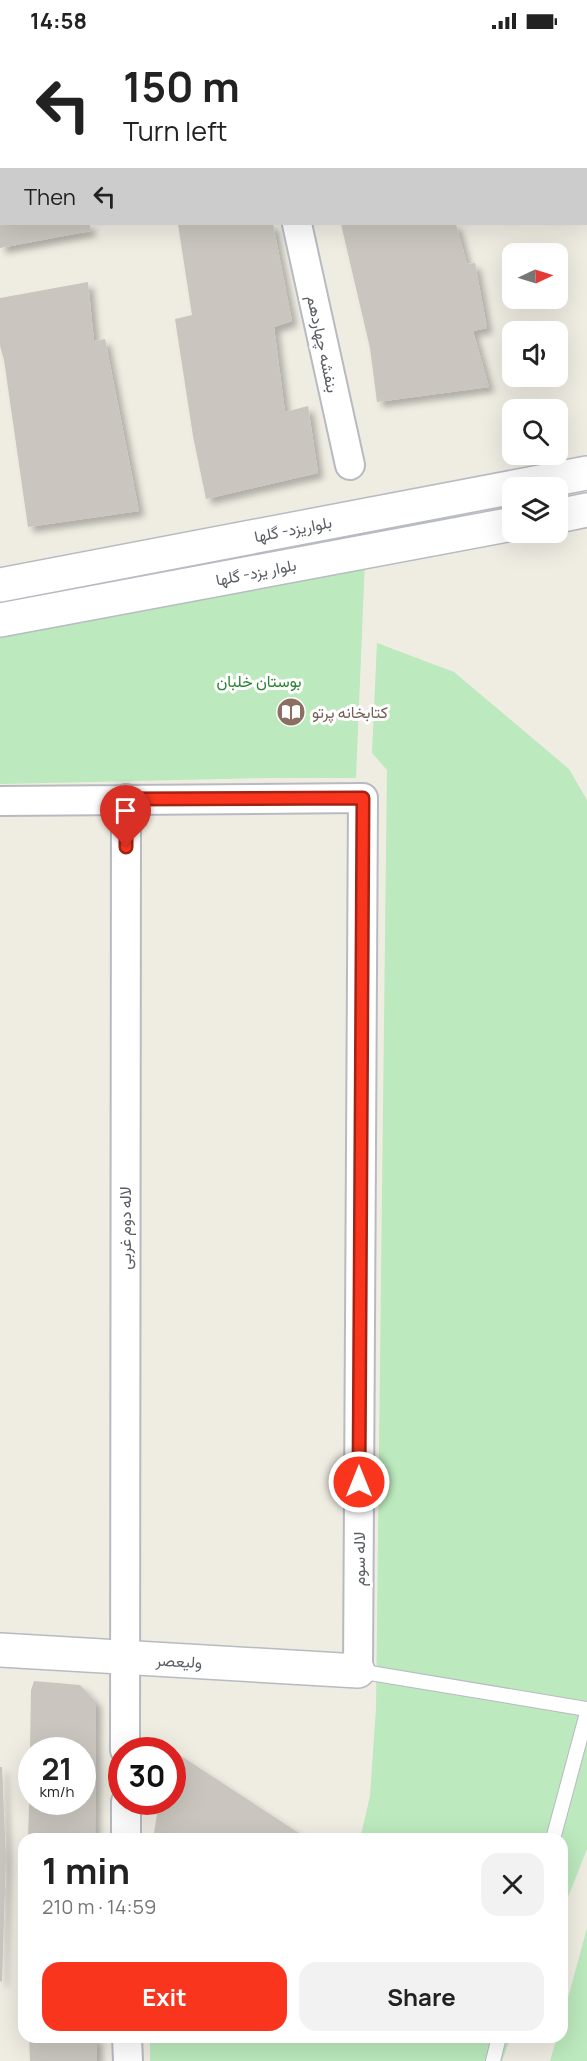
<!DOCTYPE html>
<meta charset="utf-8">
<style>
:root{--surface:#fff;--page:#f2f2f2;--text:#222;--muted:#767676;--accent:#fa351d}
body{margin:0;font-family:Manrope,Vazirmatn,sans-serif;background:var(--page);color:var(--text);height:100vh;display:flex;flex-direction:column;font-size:22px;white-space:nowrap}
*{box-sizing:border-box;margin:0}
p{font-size:20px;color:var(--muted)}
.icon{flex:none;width:33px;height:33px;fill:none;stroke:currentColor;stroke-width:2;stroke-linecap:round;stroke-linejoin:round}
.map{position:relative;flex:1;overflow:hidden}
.sheet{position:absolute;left:18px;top:1791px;width:550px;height:210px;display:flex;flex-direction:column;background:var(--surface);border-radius:18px;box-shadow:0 6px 24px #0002}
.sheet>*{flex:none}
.hud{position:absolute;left:0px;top:0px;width:588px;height:183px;box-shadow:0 6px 24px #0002;background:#fff;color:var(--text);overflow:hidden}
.needle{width:39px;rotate:86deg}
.buttons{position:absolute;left:502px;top:201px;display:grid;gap:12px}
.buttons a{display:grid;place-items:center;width:66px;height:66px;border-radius:12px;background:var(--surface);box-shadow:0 6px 24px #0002;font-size:30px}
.speed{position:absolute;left:18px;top:1695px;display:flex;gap:12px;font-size:30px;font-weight:700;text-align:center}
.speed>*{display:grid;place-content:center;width:78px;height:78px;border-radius:50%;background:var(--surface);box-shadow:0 6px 24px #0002;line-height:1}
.speed small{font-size:15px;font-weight:400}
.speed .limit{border:9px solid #d22;background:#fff;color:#111}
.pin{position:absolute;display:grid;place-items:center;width:51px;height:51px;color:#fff;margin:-62px -26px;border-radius:50% 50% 50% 0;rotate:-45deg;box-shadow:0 0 6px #0007}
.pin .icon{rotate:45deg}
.me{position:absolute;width:66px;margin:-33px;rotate:0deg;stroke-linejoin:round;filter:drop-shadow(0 0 4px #0008)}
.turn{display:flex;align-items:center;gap:21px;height:126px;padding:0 24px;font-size:27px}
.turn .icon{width:78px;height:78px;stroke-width:2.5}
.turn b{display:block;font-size:42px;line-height:51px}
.then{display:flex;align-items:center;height:57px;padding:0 24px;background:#0003;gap:12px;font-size:22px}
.round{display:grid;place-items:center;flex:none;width:63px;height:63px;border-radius:18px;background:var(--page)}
.summary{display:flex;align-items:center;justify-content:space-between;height:102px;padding:0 24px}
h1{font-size:36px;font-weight:700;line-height:45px}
.button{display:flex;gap:12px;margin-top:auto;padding:12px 24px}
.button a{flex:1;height:69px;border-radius:18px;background:var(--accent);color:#fff;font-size:24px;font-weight:700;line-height:69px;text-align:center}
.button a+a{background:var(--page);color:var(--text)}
.status{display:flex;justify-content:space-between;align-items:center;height:42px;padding:0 30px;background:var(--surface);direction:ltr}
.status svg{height:16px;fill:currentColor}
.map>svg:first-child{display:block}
.green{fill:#bce9bd}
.building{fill:#cac6bf;filter:url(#shadow)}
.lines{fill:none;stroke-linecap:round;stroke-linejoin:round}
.service-casing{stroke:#b7bac0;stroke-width:16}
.minor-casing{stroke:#b7bac0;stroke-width:32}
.tertiary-casing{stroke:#b7bac0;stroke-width:36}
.secondary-casing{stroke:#b8bbc2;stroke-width:36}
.trunk-casing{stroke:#f1ad00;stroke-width:36}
.service{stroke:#fff;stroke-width:14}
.minor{stroke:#fff;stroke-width:28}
.tertiary{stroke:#fff;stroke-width:33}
.secondary{stroke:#fff;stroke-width:33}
.trunk{stroke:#ffec98;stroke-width:33}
.route-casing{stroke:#a22213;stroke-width:15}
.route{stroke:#fa351d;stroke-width:10}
.labels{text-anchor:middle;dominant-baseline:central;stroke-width:6;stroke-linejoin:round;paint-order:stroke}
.street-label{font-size:16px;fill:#5a5e64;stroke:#fff}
.park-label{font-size:16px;fill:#2b8232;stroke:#fff}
.education-label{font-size:16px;fill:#785e54;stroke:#fff;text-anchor:start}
</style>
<div class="status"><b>14:58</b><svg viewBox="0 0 49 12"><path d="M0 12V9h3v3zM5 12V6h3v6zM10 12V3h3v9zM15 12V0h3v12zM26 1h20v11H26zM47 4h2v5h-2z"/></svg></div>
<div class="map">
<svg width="587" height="2019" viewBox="0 0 587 2019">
<defs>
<filter id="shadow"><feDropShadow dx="5.5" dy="5.5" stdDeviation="3" flood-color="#0004"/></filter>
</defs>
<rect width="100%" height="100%" fill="#efece2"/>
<path class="green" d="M365,517L356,736H267L0,742V592Z
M377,601L454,630L569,727L587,758V1807L563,1868L562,1797H360L370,1754L376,1666L387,728L372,711Z
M587,1886V2019H550L557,1995H562L563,1974Z
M150,1995H511L502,2019H150Z"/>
<path class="building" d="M0,182H90V189L0,206Z
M178,182H273L292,279L274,285L285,370L308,364L318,431L206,457L193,394L175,277L192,273Z
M341,182H456L467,222L475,221L487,286L473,289L489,345L377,360L370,306Z
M88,240L94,299L105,297L139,469L28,485L4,318L0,304V256Z
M34,1639L80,1643L96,1660L95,1797H28L30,1734H32V1760H82V1708H30L31,1648Z
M178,1712L308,1797H153L159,1760H172V1723Z
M0,1725H2L6,1815L2,1940L0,1939Z
M29,1995H97V2019H30Z"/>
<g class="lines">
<g class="service-casing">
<path id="service" d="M358,1629L587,1667
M553,1797L587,1671
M493,2019L499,1995"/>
</g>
<g class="minor-casing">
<path id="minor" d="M258,0V2
M297,182L350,423
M0,759L363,756L358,1629
M125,1708L126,757
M126,1760V1797
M127,1995L128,2019"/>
</g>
<g class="tertiary-casing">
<path id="tertiary" d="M0,1608L358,1629"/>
</g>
<g class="secondary-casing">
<path id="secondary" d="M558,474L587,468
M0,543L587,431
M0,578L513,482"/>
</g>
<g class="trunk-casing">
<path id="trunk" d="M559,0V2
M586,109L587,110"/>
</g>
<use href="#service" class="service"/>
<use href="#minor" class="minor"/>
<use href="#tertiary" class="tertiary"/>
<use href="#secondary" class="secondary"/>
<use href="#trunk" class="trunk"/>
</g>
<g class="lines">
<g class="route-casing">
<path id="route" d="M126,805V757L363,756L359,1440"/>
</g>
<use href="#route" class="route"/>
</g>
<defs>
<g id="library-disc" transform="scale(1.5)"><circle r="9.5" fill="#8d6e63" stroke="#fff"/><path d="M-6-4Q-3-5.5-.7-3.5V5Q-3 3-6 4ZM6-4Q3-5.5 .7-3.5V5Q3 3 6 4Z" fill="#fff"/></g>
</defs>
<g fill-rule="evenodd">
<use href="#library-disc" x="291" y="670"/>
</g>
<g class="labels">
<g class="street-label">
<text transform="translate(323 302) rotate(78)">بنفشه چهاردهم</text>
<text transform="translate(293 487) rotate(-11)">بلواریزد- گلها</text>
<text transform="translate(256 530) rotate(-11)">بلوار یزد- گلها</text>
<text transform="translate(125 1186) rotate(-90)">لاله دوم غربی</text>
<text transform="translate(359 1517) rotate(-90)">لاله سوم</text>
<text transform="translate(179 1619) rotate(3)">ولیعصر</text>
</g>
<g class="park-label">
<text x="259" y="639">بوستان خلبان</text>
</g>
<g class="education-label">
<text x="312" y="670">كتابخانه پرتو</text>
</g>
</g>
</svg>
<div class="buttons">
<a><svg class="needle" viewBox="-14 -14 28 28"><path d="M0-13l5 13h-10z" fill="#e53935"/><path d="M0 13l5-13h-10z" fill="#767676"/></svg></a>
<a><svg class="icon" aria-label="sound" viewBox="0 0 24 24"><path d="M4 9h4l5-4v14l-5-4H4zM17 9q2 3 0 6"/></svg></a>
<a><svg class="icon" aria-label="search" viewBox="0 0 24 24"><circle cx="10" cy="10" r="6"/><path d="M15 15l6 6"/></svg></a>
<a><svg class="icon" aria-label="layers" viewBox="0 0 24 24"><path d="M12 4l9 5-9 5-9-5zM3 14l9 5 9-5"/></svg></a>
</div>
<div class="speed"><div>21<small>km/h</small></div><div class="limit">30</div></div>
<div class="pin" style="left:126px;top:805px;background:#d93025"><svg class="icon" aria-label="arrive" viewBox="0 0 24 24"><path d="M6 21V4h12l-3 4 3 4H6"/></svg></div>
<svg class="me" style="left:359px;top:1440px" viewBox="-20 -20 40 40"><circle r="17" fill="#fa351d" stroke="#fff" stroke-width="3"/><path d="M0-11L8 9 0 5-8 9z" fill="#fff"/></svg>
<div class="hud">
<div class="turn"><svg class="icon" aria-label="left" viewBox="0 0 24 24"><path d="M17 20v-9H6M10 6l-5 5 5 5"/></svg><div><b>150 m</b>Turn left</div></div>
<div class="then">Then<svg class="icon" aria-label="left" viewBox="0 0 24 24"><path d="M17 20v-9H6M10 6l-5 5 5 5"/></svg></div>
</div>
<section class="sheet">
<div class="summary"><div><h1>1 min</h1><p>210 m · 14:59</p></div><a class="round"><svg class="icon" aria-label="close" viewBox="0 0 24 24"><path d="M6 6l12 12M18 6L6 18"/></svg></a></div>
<div class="button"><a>Exit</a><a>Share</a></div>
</section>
</div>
